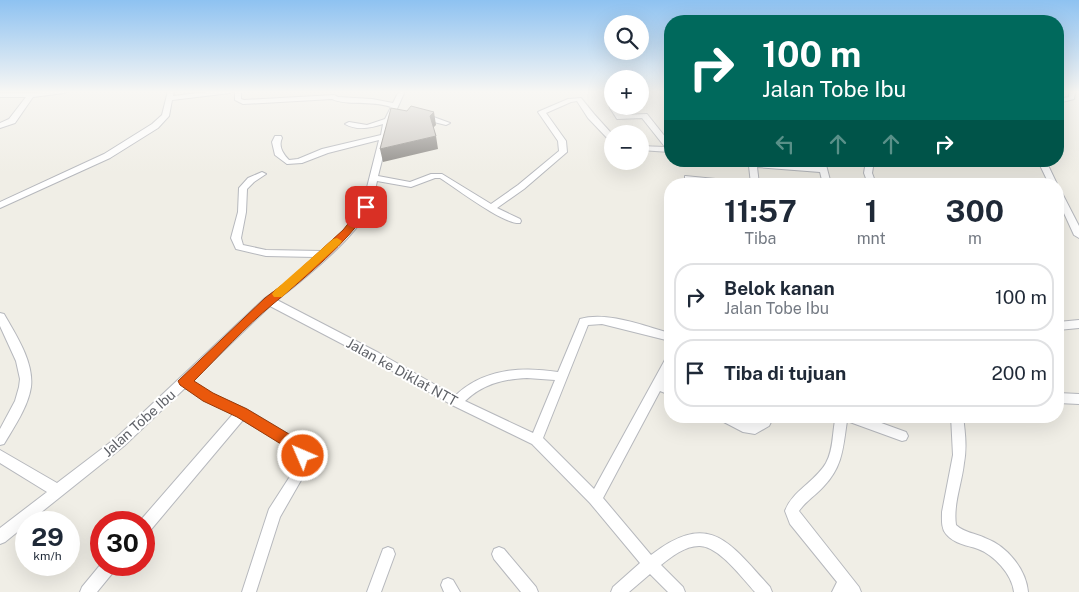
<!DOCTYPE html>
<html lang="id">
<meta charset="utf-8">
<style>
:root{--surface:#fff;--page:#f6f6f7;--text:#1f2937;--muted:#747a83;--line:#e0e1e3}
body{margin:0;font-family:"Public Sans",sans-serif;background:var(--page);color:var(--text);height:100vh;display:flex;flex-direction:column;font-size:19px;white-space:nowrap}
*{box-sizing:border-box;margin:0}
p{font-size:16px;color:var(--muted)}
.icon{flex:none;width:28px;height:28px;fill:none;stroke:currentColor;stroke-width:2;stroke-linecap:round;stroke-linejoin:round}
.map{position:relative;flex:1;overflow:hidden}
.details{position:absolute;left:664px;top:178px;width:400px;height:245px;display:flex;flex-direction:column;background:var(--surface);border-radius:20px;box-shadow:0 5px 20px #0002}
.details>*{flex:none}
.guide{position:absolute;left:664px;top:15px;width:400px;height:152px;border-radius:20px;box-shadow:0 5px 20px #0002;background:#00695c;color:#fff;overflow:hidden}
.controls{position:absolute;left:604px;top:15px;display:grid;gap:10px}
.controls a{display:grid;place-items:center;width:45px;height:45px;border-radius:50%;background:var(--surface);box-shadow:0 5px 20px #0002;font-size:25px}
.speed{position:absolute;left:15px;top:511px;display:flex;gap:10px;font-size:25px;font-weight:700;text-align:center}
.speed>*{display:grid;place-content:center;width:65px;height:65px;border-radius:50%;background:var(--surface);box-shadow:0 5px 20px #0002;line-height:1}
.speed small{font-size:12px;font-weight:400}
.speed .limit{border:8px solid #d22;background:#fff;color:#111}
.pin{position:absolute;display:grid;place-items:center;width:42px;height:42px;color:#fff;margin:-21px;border-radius:10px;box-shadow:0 2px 8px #0006}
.me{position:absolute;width:55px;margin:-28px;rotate:315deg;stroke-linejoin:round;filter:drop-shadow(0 0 4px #0008)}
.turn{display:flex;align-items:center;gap:18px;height:105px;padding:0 15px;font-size:22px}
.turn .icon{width:65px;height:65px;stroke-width:2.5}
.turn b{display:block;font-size:35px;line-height:42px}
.lanes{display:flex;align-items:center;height:48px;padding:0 15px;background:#0003;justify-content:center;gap:25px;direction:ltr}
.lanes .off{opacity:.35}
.eta{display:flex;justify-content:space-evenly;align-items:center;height:85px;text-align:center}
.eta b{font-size:30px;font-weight:700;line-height:35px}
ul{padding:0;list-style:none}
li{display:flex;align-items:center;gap:15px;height:68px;margin:0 10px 8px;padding:0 5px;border:2px solid var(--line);border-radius:20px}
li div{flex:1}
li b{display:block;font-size:19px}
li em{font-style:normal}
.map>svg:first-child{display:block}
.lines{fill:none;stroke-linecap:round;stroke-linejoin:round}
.minor-casing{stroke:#b6b8bd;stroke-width:2}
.minor{fill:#fff;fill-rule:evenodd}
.shaded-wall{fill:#8f8c88}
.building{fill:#ccc8c3;stroke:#8f8c88}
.route{fill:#ea580c;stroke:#983908}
.slow{fill:#f59e0b}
.labels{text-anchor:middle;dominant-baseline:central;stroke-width:4;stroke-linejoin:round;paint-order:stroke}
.street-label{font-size:14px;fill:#5e6167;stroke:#fff}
</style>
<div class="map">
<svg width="1079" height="592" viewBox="0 0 1079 592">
<rect width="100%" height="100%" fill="#f0eee6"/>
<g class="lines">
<g class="minor-casing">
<path id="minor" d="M51,91H67L64,93L33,97L15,123L0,128V123L9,119L26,97H0V93H31Z
M168,91H174L173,96L216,91H233L230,93L172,100L169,116L158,128L110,158L0,208V202L104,154L152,124L162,115Z
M235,91H241V99L244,100L334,95L338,97L372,99L393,103L399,91H405L392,120L378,176L410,182L431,174H442L491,204L518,185L559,151L558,141L538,112L540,111L568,99L581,98L594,114L612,134V140H609L588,118L577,101L571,102L546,113L566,141L567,152L524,189L497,208L520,219L521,221L520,223C504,225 456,188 440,178H435L411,187L377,181C375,189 374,200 370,207C356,237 303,280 277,300L379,353L455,396C482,369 522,366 558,372L579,322L580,319C607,311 644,326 670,333V341L602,324L588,325L543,438L594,489L666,358L670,357V372L665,382L670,385V395L660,391L603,498L651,555C710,510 729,542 770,587L772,592H755C743,579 718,545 699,546C685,546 671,557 661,565L683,587L685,592H668L650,574L629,592H611L613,587L640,563L590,503L532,444L452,405L371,359L270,306L192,381L212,394L246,409L298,440L306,447L308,451V468L280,517L256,592H242L269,509L296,467V453L290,448L243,420L149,532L144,534V522H139L233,414L204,400L185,388L124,446L29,522H26V525L5,542L0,544V528L47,492L0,463V450L57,483L116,438L265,298L287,283L315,257L266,256L236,249L231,238L238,212L239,188L248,178L262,172L266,174L254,182L247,189L246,212L241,238L243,245L266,250L322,251L344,231L362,207L379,140L328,153L302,163L287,164L275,155L272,142L275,136H281L282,138C278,146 283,154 289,160L298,159L322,149L381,135L383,124C371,128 357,131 345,124L349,122L367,125L385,119L391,107C372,100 346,106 332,99L243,104L235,100ZM527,378L555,380L533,433L465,401C483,384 503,379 527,378Z
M1069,91H1075L1074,99L1058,103V99L1069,97Z
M612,101V106H616L622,115L647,114L670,143V152L640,150V146L665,147L642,118L617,119L610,108L609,103Z
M422,115H428L450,123L446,125L422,119Z
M717,161H757L819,167L817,161H825L831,184H823L820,172L757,167L759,184H751L749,166L721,163Z
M866,161H874L872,173L876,184H868L864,173Z
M1038,161H1046L1057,184H1049Z
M685,176L746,182L750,184H720L688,180H685Z
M1058,191L1062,193L1079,226V238L1074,235L1058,200Z
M0,313L4,314C16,335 34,362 31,387C28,407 14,427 4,444L0,445V429L15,401L19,387L20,379L16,361L0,326Z
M1079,320V328L1058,330V322Z
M1058,393L1079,394V404L1058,403Z
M718,416H736L753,423L762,416H774L769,426L755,434L743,432L720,420Z
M836,416H862L906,432L908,436L906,440L902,441L847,421C843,447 843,466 824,486C816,495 805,502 799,511L859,587L861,592H832L837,582L790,524L785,511C792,491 815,482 826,463C834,449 832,431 836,416Z
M951,416H963C965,432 967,447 964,463C962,483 953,504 956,525C965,533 975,533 985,538C1007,546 1026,569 1028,592H1014C1012,574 994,555 978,549C967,545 954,544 946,534C941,528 942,519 942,512L953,455Z
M388,547L393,549L395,554L381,592H367L383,549Z
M499,547L504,549L536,587L538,592H521L494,559L492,554L494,549Z
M101,564L117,565L115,570L97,592H80L82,587Z
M448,578L453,580L460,592H444L441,585L443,580Z"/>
</g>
<use href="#minor" class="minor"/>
</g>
<path class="shaded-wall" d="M434,112L436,125L432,129L430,116Z
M436,136L438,149L383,162L380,149Z"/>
<path class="building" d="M411,106L434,112L430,116L436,136L380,149L391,108L407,111Z"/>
<linearGradient id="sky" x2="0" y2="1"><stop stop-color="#8ec2f1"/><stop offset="0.53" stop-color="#f8f7f4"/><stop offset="1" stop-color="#f8f7f4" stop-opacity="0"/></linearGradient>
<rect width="1079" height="173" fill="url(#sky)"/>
<path class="route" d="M366,204L371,207C345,245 309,274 273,304C245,327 220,355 194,381L213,393L247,409L299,440L307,447L310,456L308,461L303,463L298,461L295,454L289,449L237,417L203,401L180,385L178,381L265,298L286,282L343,230L363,205Z"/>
<path class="slow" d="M337,238L342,241L340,244L282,297H274L272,294L274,291L333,239Z"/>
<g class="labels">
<g class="street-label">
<text transform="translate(402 372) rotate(29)">Jalan ke Diklat NTT</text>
<text transform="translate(139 423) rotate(-42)">Jalan Tobe Ibu</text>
</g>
</g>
</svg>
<div class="controls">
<a><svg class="icon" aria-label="search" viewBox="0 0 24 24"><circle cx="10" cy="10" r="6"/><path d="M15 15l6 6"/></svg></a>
<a>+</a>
<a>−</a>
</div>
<div class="speed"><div>29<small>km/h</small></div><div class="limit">30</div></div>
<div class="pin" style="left:366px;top:207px;background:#d93025"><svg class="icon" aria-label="arrive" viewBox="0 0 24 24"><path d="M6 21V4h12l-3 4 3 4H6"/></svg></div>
<svg class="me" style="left:303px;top:456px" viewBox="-20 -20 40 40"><circle r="17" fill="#ea580c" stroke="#fff" stroke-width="3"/><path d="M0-11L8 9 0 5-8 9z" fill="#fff"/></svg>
<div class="guide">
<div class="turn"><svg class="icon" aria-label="right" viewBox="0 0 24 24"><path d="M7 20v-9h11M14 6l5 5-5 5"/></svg><div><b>100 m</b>Jalan Tobe Ibu</div></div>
<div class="lanes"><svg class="icon off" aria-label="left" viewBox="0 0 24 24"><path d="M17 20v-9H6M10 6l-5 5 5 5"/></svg><svg class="icon off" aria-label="ahead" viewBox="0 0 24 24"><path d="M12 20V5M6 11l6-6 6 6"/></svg><svg class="icon off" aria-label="ahead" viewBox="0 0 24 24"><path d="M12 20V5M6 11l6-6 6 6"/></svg><svg class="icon" aria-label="right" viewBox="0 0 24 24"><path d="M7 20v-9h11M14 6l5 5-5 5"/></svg></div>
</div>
<section class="details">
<div class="eta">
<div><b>11:57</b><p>Tiba</p></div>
<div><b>1</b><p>mnt</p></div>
<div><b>300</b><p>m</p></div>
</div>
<ul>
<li><svg class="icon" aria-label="right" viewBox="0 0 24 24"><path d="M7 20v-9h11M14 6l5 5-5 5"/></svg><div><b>Belok kanan</b><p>Jalan Tobe Ibu</p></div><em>100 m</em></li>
<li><svg class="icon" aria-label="arrive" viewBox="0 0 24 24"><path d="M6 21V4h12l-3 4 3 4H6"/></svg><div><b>Tiba di tujuan</b></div><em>200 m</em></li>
</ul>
</section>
</div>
